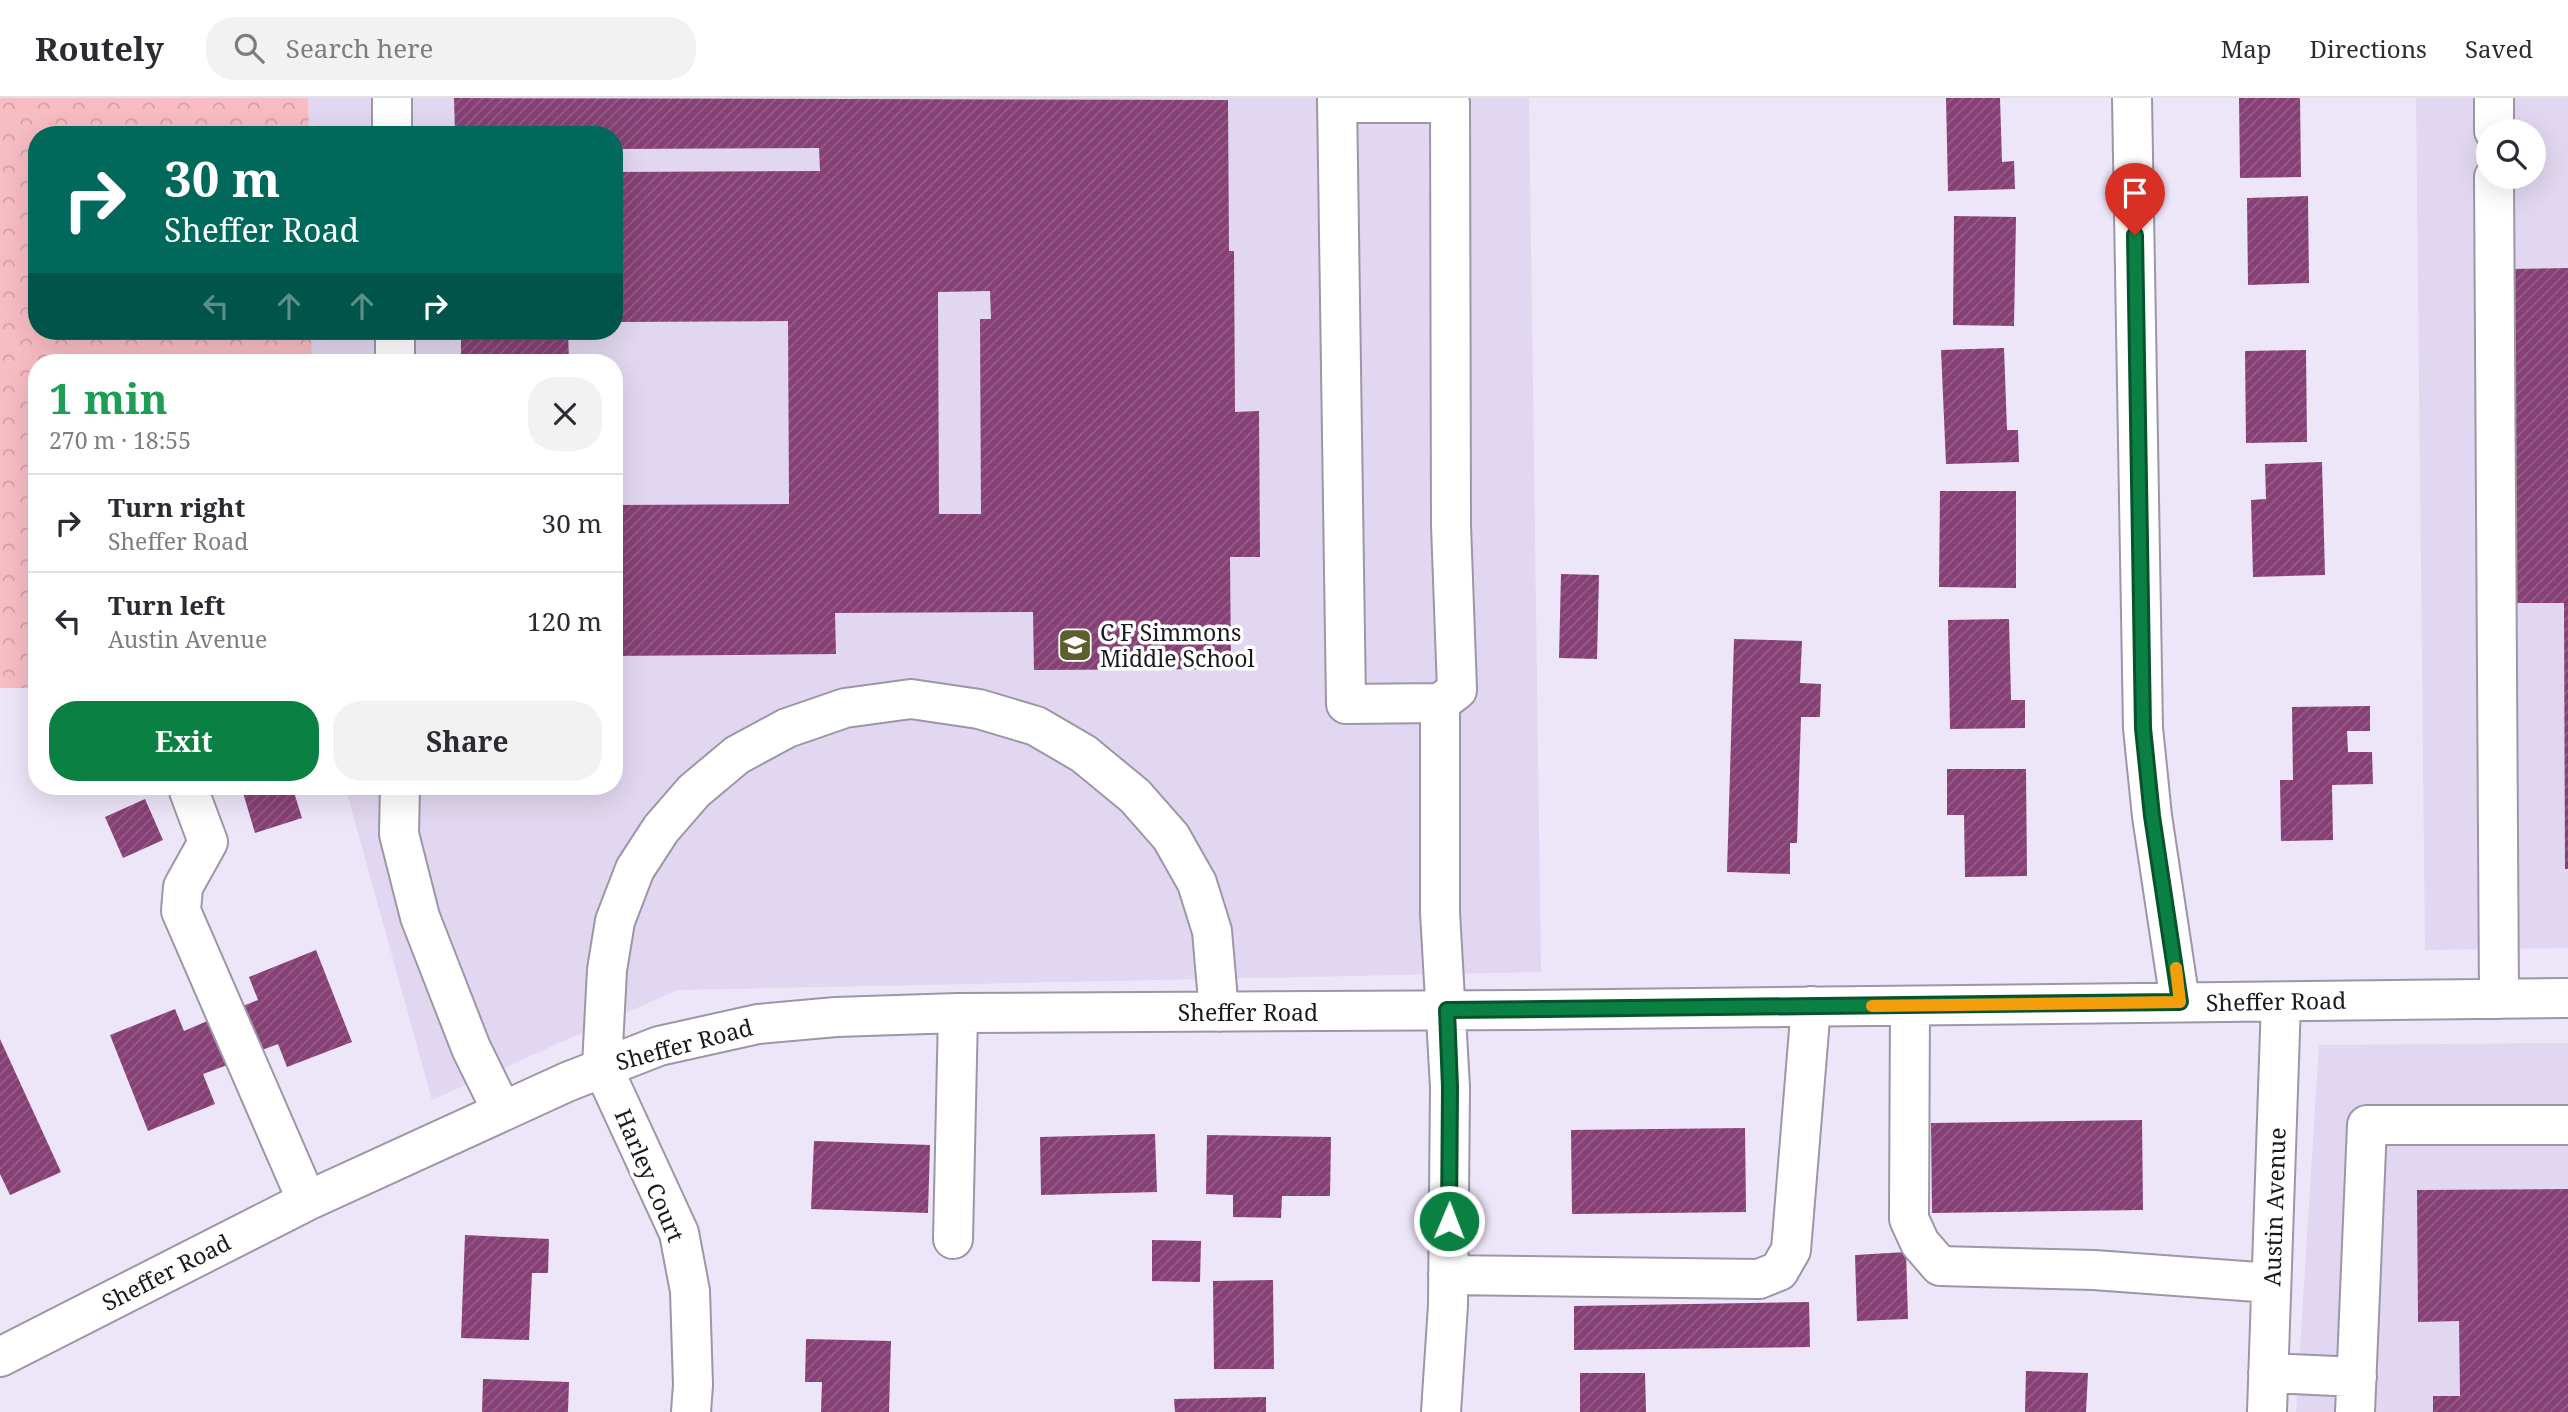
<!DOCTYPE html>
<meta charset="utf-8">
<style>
:root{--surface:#fff;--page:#f2f2f3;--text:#2b2b33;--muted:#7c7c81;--line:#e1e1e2;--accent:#0b8043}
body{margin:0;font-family:"Noto Serif",serif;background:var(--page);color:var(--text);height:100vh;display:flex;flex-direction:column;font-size:26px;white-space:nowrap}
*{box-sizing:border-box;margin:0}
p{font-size:23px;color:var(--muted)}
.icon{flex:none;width:38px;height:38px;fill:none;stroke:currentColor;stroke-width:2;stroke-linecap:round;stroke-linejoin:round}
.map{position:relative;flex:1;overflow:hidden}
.side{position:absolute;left:28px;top:256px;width:595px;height:441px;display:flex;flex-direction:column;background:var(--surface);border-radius:28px;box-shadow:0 7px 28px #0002}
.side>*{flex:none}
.top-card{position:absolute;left:28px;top:28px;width:595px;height:214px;border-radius:28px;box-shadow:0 7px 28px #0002;background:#00695c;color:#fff;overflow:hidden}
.fabs{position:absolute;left:2476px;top:21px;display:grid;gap:14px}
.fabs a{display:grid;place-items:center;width:70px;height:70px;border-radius:50%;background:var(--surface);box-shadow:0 7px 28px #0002;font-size:35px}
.pin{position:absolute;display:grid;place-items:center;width:60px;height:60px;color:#fff;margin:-72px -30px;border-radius:50% 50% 50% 0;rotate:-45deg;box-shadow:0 0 7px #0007}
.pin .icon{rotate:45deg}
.me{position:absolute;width:77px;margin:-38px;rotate:1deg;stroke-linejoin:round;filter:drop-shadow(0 0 5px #0008)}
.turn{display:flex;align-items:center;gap:24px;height:147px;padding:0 21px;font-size:32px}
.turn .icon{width:91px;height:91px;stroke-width:2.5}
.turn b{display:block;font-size:49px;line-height:60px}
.lanes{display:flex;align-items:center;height:66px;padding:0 21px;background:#0003;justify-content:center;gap:35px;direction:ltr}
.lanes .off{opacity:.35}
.round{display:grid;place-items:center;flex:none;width:74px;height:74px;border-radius:28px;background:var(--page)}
.headline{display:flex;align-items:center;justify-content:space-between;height:119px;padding:0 21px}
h1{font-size:42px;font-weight:700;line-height:52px;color:#1e9e55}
.primary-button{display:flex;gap:14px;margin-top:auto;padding:14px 21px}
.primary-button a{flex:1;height:80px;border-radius:28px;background:var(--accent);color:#fff;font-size:28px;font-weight:700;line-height:80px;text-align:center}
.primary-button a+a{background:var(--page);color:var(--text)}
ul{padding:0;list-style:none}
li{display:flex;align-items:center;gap:21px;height:98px;padding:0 21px;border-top:2px solid var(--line)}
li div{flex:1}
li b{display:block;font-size:26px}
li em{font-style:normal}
header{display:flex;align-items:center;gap:42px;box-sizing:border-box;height:98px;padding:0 35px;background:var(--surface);border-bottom:2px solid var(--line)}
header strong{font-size:33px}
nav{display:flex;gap:38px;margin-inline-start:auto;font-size:24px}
.search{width:490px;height:63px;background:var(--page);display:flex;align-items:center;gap:18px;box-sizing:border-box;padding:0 24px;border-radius:28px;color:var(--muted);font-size:26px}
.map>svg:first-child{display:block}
.built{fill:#e1d7f0;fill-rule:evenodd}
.park{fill:url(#park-crowns)}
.building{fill:url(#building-hatch);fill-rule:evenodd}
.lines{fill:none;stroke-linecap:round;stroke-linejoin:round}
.minor-casing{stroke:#9c96a6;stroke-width:42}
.minor{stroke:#fff;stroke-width:38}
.route-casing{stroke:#07532c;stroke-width:18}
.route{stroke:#0b8043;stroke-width:12}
.slow{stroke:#f59e0b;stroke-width:12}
.labels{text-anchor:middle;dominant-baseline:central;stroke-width:7;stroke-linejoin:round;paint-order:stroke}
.poi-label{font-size:23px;fill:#1b181e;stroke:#fff;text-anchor:start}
.street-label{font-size:23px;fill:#1b181e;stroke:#fff}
</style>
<header>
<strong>Routely</strong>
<div class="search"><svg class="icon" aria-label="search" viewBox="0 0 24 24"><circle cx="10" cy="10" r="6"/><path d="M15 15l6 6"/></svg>Search here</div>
<nav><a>Map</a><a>Directions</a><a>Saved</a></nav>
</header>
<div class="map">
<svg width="2568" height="1314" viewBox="0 0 2568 1314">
<defs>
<pattern id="park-crowns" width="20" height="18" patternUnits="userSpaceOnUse" patternTransform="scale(1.75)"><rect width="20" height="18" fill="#f8bcc3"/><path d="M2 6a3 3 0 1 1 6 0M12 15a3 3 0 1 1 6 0" fill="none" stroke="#d4a1a7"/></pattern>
<pattern id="building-hatch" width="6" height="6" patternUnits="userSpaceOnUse" patternTransform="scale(1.75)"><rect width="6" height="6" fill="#864075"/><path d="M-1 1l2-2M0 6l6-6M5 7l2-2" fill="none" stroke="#935e87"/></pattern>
</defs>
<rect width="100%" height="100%" fill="#ede5f8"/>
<path class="built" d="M308,0H1529L1541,874L677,892L432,1002L345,688H614V264H312L311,233H614V37H309Z
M2416,0H2568V850L2425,852ZM2488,33H2534V79H2488Z
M2568,945V1314H2296L2319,947Z"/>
<path class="park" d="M0,0H308L309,37H37V233H311L312,264H37V590H0Z"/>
<path class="building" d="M454,0L1228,2L1229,153H1234L1235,314L1259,313L1260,459H1230L1231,571L1034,572L1033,514L835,515L836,556L614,558V407L789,406L788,223L614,224V74L820,73L819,50L614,51V37H462V34H455ZM990,193L991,221H980L981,416H939L938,194Z
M1946,0H2000L2002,64L2014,63L2015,91L1948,93Z
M2239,0H2300L2301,79L2240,80Z
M2308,98L2309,185L2248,187L2247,100Z
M1954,118L2016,119L2014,228L1953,227Z
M2568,170V771H2565L2564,505H2510L2508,171Z
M461,233H568L569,264H461Z
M2004,250L2007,332H2018L2019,364L1946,366L1941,252Z
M2306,252L2307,344L2246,345L2245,253Z
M2322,364L2325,477L2253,479L2251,402L2266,401L2265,366Z
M1940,393H2016V490L1939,489Z
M1561,476L1599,477L1597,561L1559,560Z
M2009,521L2011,602H2025V630L1950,631L1948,522Z
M1734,541L1802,543L1800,585L1821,586L1820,619H1801L1797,745H1790V776L1727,774Z
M2370,608V633H2347L2348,654H2372L2373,686L2332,687L2333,742L2281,743L2280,682H2293L2292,609Z
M1947,671H2026L2027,778L1965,779L1964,717H1947Z
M241,688H292L302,720L255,735Z
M145,701L163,742L123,760L105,719Z
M316,852L352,944L287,969L278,946L251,956L233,912L258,902L249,879Z
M175,911L184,933L212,921L230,966L203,976L215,1006L148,1033L110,937Z
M0,941L61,1074L10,1097L0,1076Z
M2142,1022L2143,1112L1932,1115L1931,1025Z
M1745,1030L1746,1114L1572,1116L1571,1032Z
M1155,1036L1157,1094L1041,1097L1040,1039Z
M1207,1037L1331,1039L1330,1098H1282L1281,1120L1233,1119V1097L1206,1096Z
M814,1043L930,1047L928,1115L811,1111Z
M2568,1091V1314H2433V1298H2460L2459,1223L2418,1224L2417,1092Z
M465,1137L549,1141L548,1175H532L529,1242L461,1240Z
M1152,1142L1201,1143L1200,1184L1152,1183Z
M1906,1154L1908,1221L1857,1223L1855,1157Z
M1273,1182L1274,1271H1214L1213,1183Z
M1809,1204L1810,1249L1574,1252V1208Z
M806,1241L891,1243L889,1314H821L822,1284H805Z
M2026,1273L2088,1275L2086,1314H2025Z
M1580,1275H1645L1646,1314H1580Z
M483,1281L569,1284L568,1314H482Z
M1266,1299V1314H1175L1174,1301Z"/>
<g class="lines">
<g class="minor-casing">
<path id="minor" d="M392,0V37
M1337,0L1346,606L1440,605L1457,592L1451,427L1450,5H1338
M2132,0L2143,630L2152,718L2180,904
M2494,0V33
M2494,79L2499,901
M395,264V233
M1440,605V814L1450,989L1448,1207L1441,1314
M400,688L399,736L420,819L471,950L502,1013
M189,693L208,744L183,789L181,813L307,1103
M1910,908L1909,1121L1920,1145L1940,1168L2094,1172L2271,1185
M953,1141L958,915
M1448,1177L1759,1181L1779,1173L1791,1152L1811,908
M0,1259L307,1103L567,984L659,948L758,926L836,919L958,915L1522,912L2568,900
M2268,1275L2357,1279
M691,1314L693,1287L690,1193L679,1135L602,968L607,872L615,823L635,771L661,731L694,693L737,657L787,630L845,610L911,601L979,611L1036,628L1084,656L1135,698L1171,739L1197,785L1212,833L1219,914
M2267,1314L2281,904
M2355,1314L2367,1027H2568"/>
</g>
<use href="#minor" class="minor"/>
</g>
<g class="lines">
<g class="route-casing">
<path id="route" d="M1449,1123L1450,989L1447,912L2180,904L2152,718L2143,630L2135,137"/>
</g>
<use href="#route" class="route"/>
<path class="slow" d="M1872,908L2180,904L2176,870"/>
</g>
<defs>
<g id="school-square" transform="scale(1.75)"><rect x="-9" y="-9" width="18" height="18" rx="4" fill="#5d602d" stroke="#fff"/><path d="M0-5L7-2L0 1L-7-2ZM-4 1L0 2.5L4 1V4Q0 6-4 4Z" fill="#fff"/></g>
</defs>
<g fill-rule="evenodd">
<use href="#school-square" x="1075" y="547"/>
</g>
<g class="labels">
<g class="poi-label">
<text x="1100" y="534">C F Simmons<tspan x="1100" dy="26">Middle School</tspan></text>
</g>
<g class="street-label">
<text transform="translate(2276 903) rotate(-1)">Sheffer Road</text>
<text x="1248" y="914">Sheffer Road</text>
<text transform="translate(684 946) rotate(-15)">Sheffer Road</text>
<text transform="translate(650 1077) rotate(67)">Harley Court</text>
<text transform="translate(2274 1109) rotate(-88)">Austin Avenue</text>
<text transform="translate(166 1174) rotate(-27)">Sheffer Road</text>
</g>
</g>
</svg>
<div class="fabs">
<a><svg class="icon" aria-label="search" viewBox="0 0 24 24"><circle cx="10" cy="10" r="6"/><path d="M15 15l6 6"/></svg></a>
</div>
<div class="pin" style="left:2135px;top:137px;background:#d93025"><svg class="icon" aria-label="arrive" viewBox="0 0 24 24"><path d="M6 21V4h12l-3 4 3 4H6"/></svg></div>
<svg class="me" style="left:1449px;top:1123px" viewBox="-20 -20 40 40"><circle r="17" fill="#0b8043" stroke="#fff" stroke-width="3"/><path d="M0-11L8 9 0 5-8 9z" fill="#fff"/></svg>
<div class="top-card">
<div class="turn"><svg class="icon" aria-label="right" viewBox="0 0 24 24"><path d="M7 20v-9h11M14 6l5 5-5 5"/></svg><div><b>30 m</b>Sheffer Road</div></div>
<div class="lanes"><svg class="icon off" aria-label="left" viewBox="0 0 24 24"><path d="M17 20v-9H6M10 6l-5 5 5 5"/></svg><svg class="icon off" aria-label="ahead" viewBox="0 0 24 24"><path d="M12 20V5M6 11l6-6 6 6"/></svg><svg class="icon off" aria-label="ahead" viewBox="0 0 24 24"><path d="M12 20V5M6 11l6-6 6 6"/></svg><svg class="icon" aria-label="right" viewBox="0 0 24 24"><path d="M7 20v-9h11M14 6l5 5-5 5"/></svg></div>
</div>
<section class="side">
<div class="headline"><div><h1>1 min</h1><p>270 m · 18:55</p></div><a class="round"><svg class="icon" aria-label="close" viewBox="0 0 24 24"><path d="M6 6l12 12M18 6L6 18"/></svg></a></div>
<ul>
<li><svg class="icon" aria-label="right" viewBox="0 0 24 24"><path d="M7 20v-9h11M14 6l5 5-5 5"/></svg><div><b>Turn right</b><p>Sheffer Road</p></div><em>30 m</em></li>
<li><svg class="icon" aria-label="left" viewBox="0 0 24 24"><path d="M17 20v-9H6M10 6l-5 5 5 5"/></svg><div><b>Turn left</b><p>Austin Avenue</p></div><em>120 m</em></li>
</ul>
<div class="primary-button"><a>Exit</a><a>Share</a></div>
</section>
</div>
